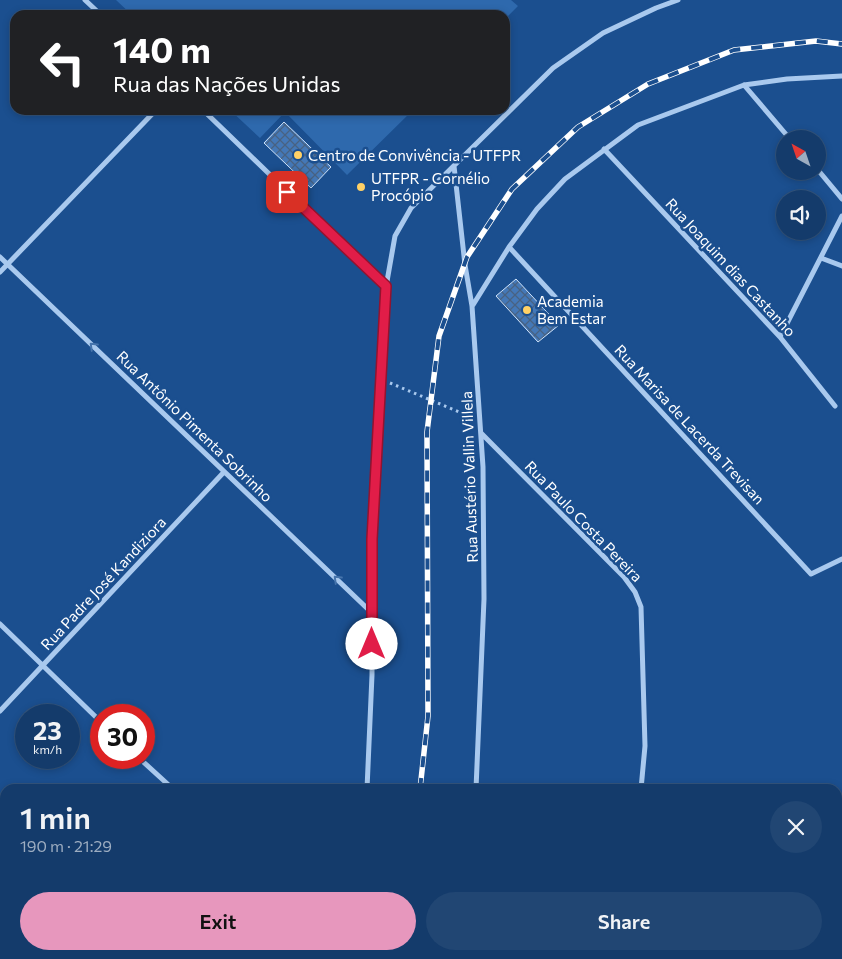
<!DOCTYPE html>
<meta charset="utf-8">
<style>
:root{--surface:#143b6b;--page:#214673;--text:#f1f3f6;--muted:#9dadc1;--line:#33557e;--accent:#e797bd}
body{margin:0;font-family:Commissioner,sans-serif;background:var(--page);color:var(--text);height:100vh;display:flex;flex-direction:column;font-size:19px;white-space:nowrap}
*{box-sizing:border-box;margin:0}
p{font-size:16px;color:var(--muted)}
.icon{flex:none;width:28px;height:28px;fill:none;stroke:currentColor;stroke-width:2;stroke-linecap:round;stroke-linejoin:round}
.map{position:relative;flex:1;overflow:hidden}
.details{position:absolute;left:0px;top:784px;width:842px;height:176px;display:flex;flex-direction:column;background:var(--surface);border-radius:15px 15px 0 0;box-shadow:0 2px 8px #0003,0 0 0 1px var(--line)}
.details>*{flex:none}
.top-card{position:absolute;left:10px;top:10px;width:500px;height:105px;border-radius:15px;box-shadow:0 2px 8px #0003,0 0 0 1px var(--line);background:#202124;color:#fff;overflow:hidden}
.needle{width:32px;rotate:320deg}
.tools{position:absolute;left:776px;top:130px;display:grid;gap:10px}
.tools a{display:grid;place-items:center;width:50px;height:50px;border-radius:50%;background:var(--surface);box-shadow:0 2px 8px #0003,0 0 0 1px var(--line);font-size:25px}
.speed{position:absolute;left:15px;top:704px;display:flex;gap:10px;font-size:25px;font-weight:700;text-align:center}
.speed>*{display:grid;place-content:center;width:65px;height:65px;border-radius:50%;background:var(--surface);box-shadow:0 2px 8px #0003,0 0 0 1px var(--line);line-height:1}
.speed small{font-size:12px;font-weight:400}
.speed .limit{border:8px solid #d22;background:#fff;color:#111}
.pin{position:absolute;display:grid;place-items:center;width:42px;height:42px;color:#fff;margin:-21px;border-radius:10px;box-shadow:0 2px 8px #0006}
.me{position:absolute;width:55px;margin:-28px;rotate:0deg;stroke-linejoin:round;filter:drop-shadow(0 0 4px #0008)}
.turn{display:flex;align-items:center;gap:18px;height:105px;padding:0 20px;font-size:22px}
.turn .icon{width:65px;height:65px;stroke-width:2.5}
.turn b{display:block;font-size:35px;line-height:42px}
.round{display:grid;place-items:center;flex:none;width:52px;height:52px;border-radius:26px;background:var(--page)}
.overview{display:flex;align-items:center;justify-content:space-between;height:85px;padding:0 20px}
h1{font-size:30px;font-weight:600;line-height:38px}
.button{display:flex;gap:10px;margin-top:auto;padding:10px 20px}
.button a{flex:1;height:58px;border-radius:30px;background:var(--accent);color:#111;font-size:20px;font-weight:600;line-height:58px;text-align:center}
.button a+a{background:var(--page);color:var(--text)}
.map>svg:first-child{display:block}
.green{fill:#2e69ad}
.building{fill:url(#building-cross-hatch);stroke:#cfe3fa}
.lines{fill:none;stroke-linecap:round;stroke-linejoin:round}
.path{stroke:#a9c9ee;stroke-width:3;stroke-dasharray:2.5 4;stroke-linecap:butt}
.street{stroke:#a9c9ee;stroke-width:5}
.rail-casing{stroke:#fff;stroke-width:5.5}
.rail{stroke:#1b4f8f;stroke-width:4;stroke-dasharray:11;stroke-linecap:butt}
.oneway{stroke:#4674ac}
.route-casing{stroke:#92132f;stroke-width:12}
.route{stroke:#e11d48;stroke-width:9}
.poi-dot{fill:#ffd166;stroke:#1b4f8f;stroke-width:2}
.labels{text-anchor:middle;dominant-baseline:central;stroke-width:5;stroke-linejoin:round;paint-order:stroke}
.poi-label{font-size:15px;fill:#fff;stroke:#1b4f8f;text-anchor:start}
.street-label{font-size:15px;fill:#fff;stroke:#1b4f8f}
</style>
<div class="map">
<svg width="842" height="959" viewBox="0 0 842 959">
<defs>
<pattern id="building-cross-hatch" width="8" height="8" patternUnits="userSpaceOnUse" patternTransform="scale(1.25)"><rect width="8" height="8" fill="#4478b7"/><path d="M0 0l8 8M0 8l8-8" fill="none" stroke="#486282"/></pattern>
</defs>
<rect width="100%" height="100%" fill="#1b4f8f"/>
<path class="green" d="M116,0H511L518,6L505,19V15H132Z
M230,110H413L347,175L285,112L260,138Z"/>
<path class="building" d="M284,122L331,167L311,188L264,143Z
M516,279L559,325L538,342L496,296Z"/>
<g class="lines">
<path class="path" d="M390,383L469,416"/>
<path class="street" d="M85,0L101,15
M744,85L790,139
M203,110L386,287
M604,149L780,337L835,406
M454,166L465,265L472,306L483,467L484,599L476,789
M818,170L842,199
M509,247L811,574L842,559
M0,257L372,613
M821,258L842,266
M0,272L156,110
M473,305L509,247L537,209L565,179L638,125L744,85L787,79L842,76
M780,337L842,216
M481,433L624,577L635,592L641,607L645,746L641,789
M0,624L101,722
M0,711L224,472
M139,758L173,789
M367,789L372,675V539L386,287L395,236L411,208L553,68L603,33L656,8L678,0
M624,955L626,959
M95,959L100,955
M324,959L326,955
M442,959L443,955
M618,959L620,955"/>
<g class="rail-casing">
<path id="rail" d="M420,789L428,716L427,432L439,336L467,257L512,189L578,127L648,84L734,50L816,41L842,44
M380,959L381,955"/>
</g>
<use href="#rail" class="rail"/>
</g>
<defs><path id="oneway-chevron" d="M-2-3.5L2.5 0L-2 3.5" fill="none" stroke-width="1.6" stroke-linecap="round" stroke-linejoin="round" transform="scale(1.25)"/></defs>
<g class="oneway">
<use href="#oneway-chevron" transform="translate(93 346) rotate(-136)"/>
<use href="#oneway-chevron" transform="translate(337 579) rotate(-136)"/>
</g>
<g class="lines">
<g class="route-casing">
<path id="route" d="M287,192L386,286L372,539V644"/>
</g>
<use href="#route" class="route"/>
</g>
<g class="poi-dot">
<circle cx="298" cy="155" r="5"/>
<circle cx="361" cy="187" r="5"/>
<circle cx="527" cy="310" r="5"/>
</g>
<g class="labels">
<g class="poi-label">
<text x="308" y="155">Centro de Convivência - UTFPR</text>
<text x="371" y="178">UTFPR - Cornélio<tspan x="371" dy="17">Procópio</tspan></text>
<text x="537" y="301">Academia<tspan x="537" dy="17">Bem Estar</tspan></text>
</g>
<g class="street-label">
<text transform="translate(731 267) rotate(47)">Rua Joaquim dias Castanho</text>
<text transform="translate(690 424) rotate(47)">Rua Marisa de Lacerda Trevisan</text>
<text transform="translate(195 426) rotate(44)">Rua Antônio Pimenta Sobrinho</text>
<text transform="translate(469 477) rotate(-92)">Rua Austério Vallin Villela</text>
<text transform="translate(584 521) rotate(46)">Rua Paulo Costa Pereira</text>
<text transform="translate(103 583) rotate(-47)">Rua Padre José Kandiziora</text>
</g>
</g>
</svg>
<div class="tools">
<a><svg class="needle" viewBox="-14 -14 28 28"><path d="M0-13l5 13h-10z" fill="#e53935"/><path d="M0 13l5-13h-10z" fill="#9dadc1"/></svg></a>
<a><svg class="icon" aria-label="sound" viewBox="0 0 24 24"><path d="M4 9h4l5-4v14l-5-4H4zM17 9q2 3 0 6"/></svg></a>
</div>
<div class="speed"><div>23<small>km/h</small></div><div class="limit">30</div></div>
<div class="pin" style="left:287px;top:192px;background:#d93025"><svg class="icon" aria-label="arrive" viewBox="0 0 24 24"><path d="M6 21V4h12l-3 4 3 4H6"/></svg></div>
<svg class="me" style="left:372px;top:644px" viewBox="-20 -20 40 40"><circle r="19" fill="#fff"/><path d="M0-13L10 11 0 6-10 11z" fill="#e11d48"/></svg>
<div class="top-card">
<div class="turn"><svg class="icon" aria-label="left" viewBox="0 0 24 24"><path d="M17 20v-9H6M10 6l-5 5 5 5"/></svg><div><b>140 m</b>Rua das Nações Unidas</div></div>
</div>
<section class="details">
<div class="overview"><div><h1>1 min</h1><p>190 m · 21:29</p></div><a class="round"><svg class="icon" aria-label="close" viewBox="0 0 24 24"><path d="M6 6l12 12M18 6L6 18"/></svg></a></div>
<div class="button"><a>Exit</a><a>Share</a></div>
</section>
</div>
